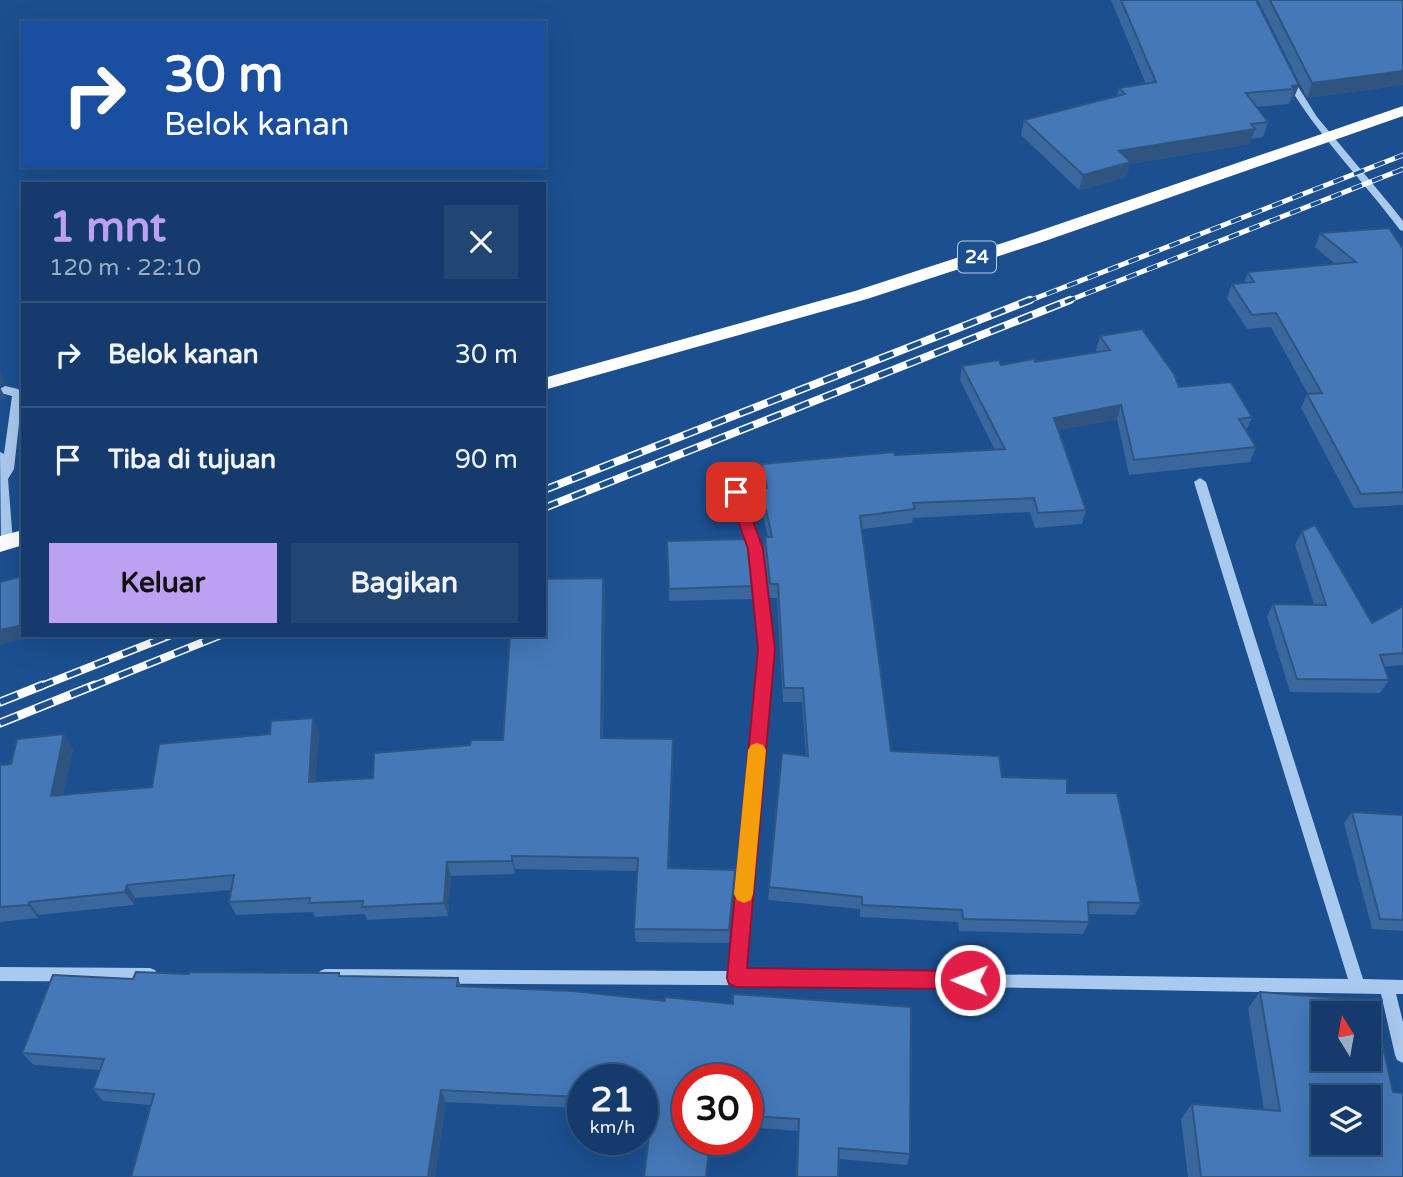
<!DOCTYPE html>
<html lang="id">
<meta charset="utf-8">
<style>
:root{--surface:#143b6b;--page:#214673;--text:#f1f3f6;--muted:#9dadc1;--line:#33557e;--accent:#bca0f2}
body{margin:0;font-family:"Varela Round",sans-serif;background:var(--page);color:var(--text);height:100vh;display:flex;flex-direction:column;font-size:26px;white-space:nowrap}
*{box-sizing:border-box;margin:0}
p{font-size:23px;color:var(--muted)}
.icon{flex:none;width:38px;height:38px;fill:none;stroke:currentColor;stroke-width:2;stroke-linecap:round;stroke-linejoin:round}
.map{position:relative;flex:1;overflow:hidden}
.side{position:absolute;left:21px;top:182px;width:525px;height:455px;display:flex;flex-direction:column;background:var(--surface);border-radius:0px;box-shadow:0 7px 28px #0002,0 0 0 2px var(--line)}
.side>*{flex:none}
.banner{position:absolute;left:21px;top:21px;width:525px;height:147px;border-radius:0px;box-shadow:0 7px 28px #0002,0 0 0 2px var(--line);background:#1a4fa0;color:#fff;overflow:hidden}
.needle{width:46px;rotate:349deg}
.controls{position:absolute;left:1311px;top:1001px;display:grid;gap:14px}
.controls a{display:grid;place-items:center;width:70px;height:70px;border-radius:0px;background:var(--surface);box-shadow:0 7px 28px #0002,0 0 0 2px var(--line);font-size:35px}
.speed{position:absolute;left:567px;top:1064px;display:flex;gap:14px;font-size:35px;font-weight:700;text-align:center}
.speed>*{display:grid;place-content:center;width:91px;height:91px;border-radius:50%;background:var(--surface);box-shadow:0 7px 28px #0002,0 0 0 2px var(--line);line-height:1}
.speed small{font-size:18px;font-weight:400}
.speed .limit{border:10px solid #d22;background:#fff;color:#111}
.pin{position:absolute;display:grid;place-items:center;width:60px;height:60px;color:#fff;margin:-30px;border-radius:14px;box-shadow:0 4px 10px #0006}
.me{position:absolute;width:77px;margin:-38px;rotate:271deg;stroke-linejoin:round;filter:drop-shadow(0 0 5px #0008)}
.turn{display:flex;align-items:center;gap:24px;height:147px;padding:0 28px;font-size:32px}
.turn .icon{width:91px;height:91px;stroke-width:2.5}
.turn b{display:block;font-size:49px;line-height:60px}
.round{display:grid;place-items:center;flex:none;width:74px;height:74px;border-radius:0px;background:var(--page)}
.overview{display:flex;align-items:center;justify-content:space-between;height:119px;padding:0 28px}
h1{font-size:42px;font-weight:800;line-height:52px;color:var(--accent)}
.button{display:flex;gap:14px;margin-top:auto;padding:14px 28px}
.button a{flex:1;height:80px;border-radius:0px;background:var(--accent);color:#111;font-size:28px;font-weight:800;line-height:80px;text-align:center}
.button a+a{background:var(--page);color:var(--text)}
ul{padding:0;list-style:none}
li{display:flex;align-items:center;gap:21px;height:105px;padding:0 28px;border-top:2px solid var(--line)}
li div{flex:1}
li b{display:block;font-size:26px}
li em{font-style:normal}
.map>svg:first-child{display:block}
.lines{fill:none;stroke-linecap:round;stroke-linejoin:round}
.minor{fill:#a9c9ee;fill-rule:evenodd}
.highway{fill:#fff;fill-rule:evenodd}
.rail-far2-casing{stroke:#fff;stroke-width:5}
.rail-far1-casing{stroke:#fff;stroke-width:8}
.rail-casing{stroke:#fff;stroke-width:9}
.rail-far2{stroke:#1b4f8f;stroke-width:3.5;stroke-dasharray:11;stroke-linecap:butt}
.rail-far1{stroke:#1b4f8f;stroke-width:5;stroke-dasharray:15;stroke-linecap:butt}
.rail{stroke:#1b4f8f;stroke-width:6;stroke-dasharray:19;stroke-linecap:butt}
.wall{fill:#3a679d}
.shaded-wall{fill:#305480}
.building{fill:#4478b7;stroke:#305480;stroke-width:2;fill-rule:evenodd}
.route{fill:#e11d48;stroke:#92132f;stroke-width:2}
.slow{fill:#f59e0b}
.labels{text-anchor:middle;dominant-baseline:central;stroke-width:5;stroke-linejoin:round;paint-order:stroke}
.shield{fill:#1b4f8f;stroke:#bbcadd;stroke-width:2}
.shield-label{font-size:19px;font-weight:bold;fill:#fff}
</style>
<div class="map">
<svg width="1403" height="1177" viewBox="0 0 1403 1177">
<rect width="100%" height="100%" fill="#1b4f8f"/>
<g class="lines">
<path class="minor" d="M1286,77H1292L1317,117L1392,207L1403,221V231L1400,230C1362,179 1316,134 1285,79Z
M5,386L18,389L22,396L14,469L8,479L13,542L7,546L1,542L0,452L4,454L12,396L1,393L0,389Z
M1200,478L1206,482L1363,979L1403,980V994H1396L1403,1022V1063L1397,1060L1395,1055L1381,994L914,986L325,983L320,981L317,976L320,971L325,969L729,971L760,649L749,549L730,492L736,488L742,492L761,549L772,649L744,971L1348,979L1194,482Z
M0,967L150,968L155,970L158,975L155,980L150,982L0,981Z"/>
<path class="highway" d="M1403,106V116L1045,241L867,299L544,390V378L855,291L1033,233Z
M23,530V545L0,552V536Z"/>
<g class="rail-far2-casing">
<path id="rail-far2" d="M1026,302L1403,155
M1065,302L1403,169"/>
</g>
<g class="rail-far1-casing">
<path id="rail-far1" d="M544,490L1030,300
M544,508L1070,300
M39,687L171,635
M91,687L221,635"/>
</g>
<g class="rail-casing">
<path id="rail" d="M0,702L43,685
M0,723L95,685"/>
</g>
<use href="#rail-far2" class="rail-far2"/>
<use href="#rail-far1" class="rail-far1"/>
<use href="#rail" class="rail"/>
</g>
<path class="wall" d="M1111,0H1256L1299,85L1293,100L1290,101L1289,104L1256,107L1268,122L1263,137L1251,139L1250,144L1130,164L1126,177L1079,190L1021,135L1024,120L1117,96L1119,88L1146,84Z
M1258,0H1403V85L1307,98Z
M1320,233L1403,249V505L1354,508L1301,408L1307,394H1308L1271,327L1247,329L1227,298L1232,284L1244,283L1248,272L1335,264L1315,247Z
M1100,336L1179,387L1252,417L1246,431L1256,447L1250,462L1129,475L1117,419L1059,430L1086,510L1082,524L1035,528L1030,512L913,518L912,523L862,529L891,751L1067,793L1141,903L1135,915L1088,914L1089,922L1083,934L959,931L958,922L860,917V909L768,900L782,753L806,756L802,702H783L777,598H769L764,551L765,537H768L760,502L761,488H763L761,478L762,464L895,455L995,450L960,380L962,366L1001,365L1035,362L1097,352L1096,350Z
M1302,531L1372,623L1403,606V665L1384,667L1389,680L1380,693L1290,692L1267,617L1273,604H1314L1295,545Z
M667,541L752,586V599L669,601Z
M603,578L605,593L603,738L673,739L669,868L735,883L729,943L636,942L634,929L637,871L515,869V874L451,876L448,916L367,920L365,914L315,917L313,912L236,915L229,902L231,890L135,898L134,905L39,915L38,918L0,922V765L11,764L73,749L63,795L152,787L319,733L315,782L373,778L470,745L503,740Z
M1352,812L1403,815V931L1372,929L1344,823Z
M136,972L189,974V972L339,973L341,976L458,978L461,986L573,991L665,1001V997L733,1004V994L911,1007L910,1154L907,1165L839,1159L838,1177H796L798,1131L747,1127V1080H688V1139H710L707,1177H644L648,1139L642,1138V1080H583V1132H578L576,1121L578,1108L446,1102L435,1177H131L151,1105L103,1101L93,1089L100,1070L34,1065L22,1053L53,975L133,979Z
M1260,992L1403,1177H1188L1181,1119L1192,1104L1264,1110L1248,1008Z"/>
<path class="shaded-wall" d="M1403,71V85L1307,98L1312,83Z
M1299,85L1293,100L1290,101L1294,89L1292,86Z
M1255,129L1250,144L1130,164L1126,177L1079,190L1083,175L1119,151Z
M0,366L4,384L0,387L6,399L0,400Z
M1121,405L1117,419L1050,432L1054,418Z
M603,578L605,593L602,753L601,738Z
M23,625V635H40L0,645V630Z
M313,718L319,733L314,797L309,782Z
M64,734L73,749L60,810L51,796Z
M673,739V754L669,882L668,868Z
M512,856L515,869V874L512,861Z
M447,862L451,876L448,916L444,903Z
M735,870V883L729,943V930Z
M127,885L135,898L134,905L125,892Z
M29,902L39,915L38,918L28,905Z
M441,1090L446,1102L435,1177H428Z"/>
<path class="building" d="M1121,0H1256L1299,85L1292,86L1294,89L1246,93L1268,122L1251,124L1255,129L1119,151L1131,162L1083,175L1024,120L1125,94L1119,88L1156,82Z
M1270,0H1403V71L1312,83Z
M1389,228L1403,249V492L1361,494L1307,394L1322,393L1276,313L1252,315L1232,284L1254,282L1248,272L1356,262L1320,233Z
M1142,329L1174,374L1179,387L1231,382L1252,417L1239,419L1256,447L1134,460L1121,405L1054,418L1086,510L1038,513L1034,498L913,503L915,509L860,516L891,751L999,756L1002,777L1067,779V793H1117L1141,903L1088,902L1089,922L963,919L962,910L862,905V897L769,887L782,753L808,756L803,688H784L778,584H770L765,537H772L761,488H767L762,464L894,452L895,455L1005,449L962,366L999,360L1001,365L1034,359L1035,362L1110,350L1100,336Z
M1315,525L1372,623L1403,606V653L1380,655L1389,680L1297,679L1273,604L1326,605L1302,531Z
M747,539L752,586L669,589L667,541Z
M23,576V625L0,630V582Z
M603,578L601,738L673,739L668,868L735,870L729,930L634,929L638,858L512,856V861L447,862L444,903L362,907L363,901L309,903L310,898L229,902L234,875L127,885L125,892L29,902L28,905L0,907V765L11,764L17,739L64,734L51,796L152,787L159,744L270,734L271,721L313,718L309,782L373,778L374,753L470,745L471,740H503L510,635H544V579Z
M1352,812L1403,815V920L1380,919Z
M136,972L189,974V972L339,973V976L458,978L457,986L573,991L665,1001V997L733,1004V994L911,1007L910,1154L839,1148L838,1177H797L799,1119L747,1116V1080H688V1139H710L706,1177H644L650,1128L642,1127V1080H583V1121H576L579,1097L441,1090L428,1177H131L154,1094L93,1089L104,1059L22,1053L53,975L133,979Z
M1260,992L1373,1001L1393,1092L1403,1093V1177H1201L1192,1104L1280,1111ZM1323,1013H1368V1059H1323ZM1323,1097H1368V1143H1323Z"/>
<path class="route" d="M736,486L743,492L763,549L775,649L747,968L970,971L977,974L980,980L977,987L970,989L736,987L729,984L727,978L758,649L748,549L728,492Z"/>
<path class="slow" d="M757,743L763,745L766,750L753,894L751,900L744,903L737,900L734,894L748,750L751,745Z"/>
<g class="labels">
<rect class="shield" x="958" y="241.5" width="38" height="31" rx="5"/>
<g class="shield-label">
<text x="977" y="257">24</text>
</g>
</g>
</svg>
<div class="controls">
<a><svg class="needle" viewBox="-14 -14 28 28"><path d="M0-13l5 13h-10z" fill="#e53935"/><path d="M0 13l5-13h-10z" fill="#9dadc1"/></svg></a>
<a><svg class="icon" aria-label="layers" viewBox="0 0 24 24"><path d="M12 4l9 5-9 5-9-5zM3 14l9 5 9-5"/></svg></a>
</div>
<div class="speed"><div>21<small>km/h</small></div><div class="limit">30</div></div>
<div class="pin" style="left:736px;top:492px;background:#d93025"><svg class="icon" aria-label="arrive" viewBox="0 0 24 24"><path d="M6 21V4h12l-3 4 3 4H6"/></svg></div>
<svg class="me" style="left:970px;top:980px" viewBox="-20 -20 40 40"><circle r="17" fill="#e11d48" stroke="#fff" stroke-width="3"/><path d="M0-11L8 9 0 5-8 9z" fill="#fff"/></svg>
<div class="banner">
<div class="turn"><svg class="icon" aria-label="right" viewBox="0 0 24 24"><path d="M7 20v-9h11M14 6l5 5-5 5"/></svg><div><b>30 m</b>Belok kanan</div></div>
</div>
<section class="side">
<div class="overview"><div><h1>1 mnt</h1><p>120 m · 22:10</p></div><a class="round"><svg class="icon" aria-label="close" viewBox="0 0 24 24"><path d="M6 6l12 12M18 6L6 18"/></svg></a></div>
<ul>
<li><svg class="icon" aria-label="right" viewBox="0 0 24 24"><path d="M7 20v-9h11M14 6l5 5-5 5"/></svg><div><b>Belok kanan</b></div><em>30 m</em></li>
<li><svg class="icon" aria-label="arrive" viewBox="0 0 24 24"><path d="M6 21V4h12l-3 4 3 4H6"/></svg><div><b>Tiba di tujuan</b></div><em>90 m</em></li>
</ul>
<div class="button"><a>Keluar</a><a>Bagikan</a></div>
</section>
</div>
